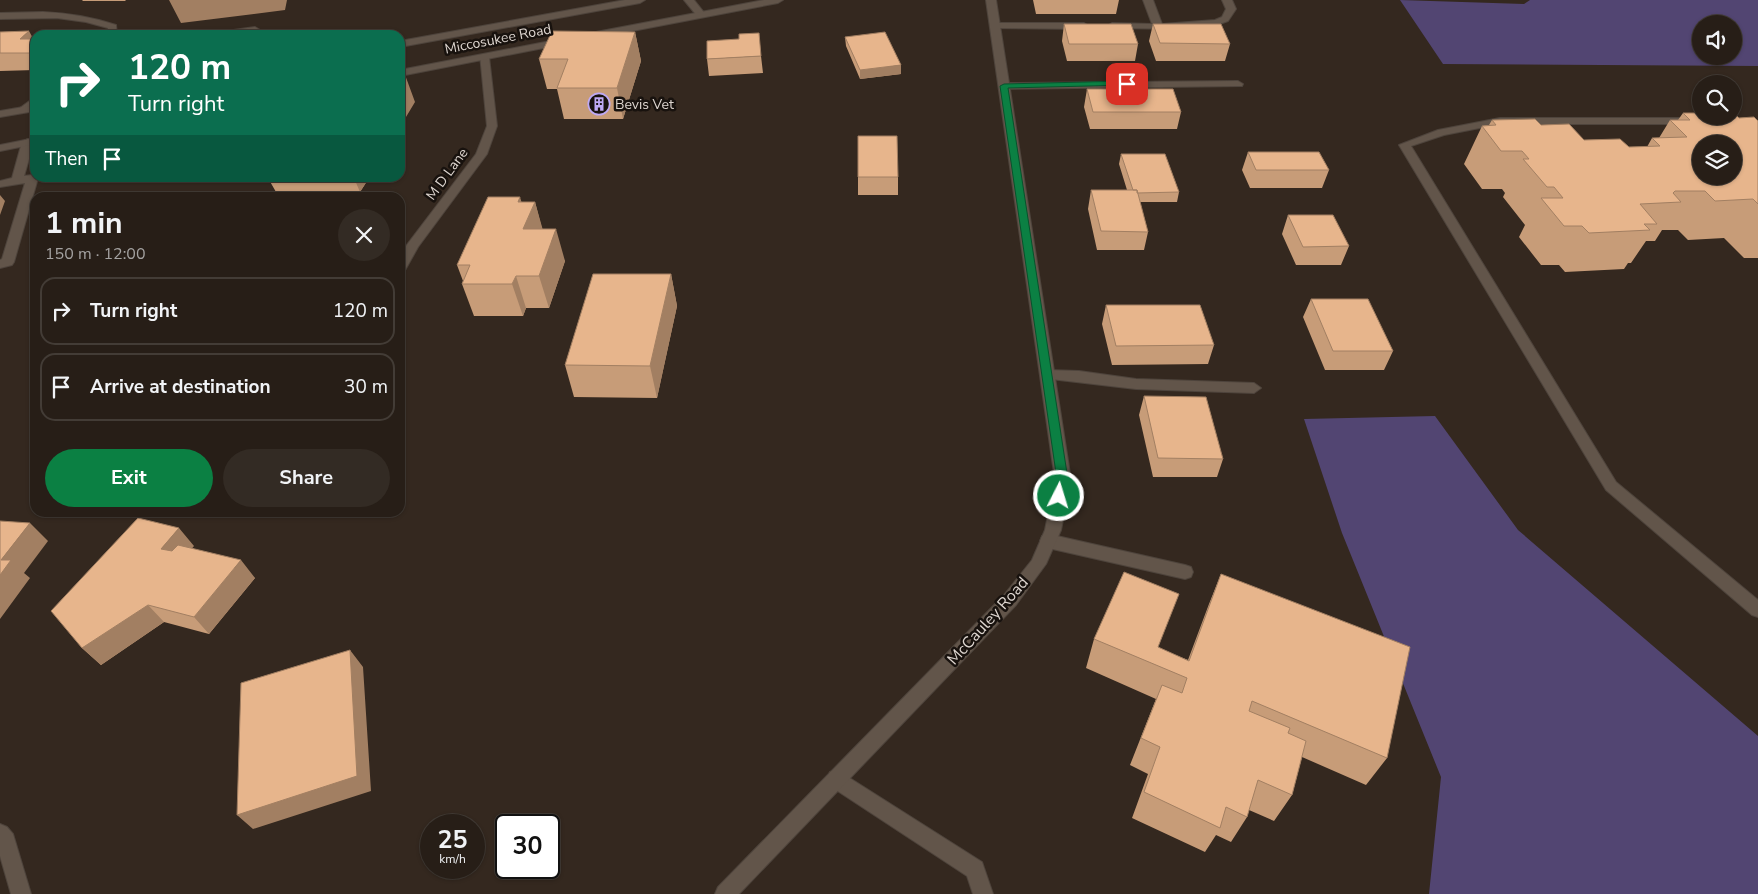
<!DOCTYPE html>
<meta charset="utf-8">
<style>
:root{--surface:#271e17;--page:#332b24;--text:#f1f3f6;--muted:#a4a2a1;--line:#433c36;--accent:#0b8043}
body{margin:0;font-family:"Nunito Sans",sans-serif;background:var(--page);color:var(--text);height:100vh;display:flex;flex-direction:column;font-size:19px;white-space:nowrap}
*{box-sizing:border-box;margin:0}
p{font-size:16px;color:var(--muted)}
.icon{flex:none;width:28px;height:28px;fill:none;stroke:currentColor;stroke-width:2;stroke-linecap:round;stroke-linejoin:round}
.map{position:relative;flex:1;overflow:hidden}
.details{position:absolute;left:30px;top:192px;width:375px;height:325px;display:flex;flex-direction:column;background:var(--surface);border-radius:15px;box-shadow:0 1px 4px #0004,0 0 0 1px var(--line)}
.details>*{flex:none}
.banner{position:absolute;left:30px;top:30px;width:375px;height:152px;border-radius:15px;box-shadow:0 1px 4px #0004,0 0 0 1px var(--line);background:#0b6e4f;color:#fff;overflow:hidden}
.tools{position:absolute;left:1692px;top:15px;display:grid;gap:10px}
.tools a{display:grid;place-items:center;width:50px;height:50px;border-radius:50%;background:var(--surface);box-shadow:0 1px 4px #0004,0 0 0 1px var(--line);font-size:25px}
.speed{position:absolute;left:420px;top:814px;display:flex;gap:10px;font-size:25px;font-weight:700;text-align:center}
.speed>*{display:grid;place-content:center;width:65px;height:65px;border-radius:50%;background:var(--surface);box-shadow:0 1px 4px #0004,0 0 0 1px var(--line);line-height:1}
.speed small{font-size:12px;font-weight:400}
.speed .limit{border:2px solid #111;border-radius:8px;background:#fff;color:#111}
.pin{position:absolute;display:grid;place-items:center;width:42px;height:42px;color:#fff;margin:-21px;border-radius:10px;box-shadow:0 2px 8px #0006}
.me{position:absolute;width:55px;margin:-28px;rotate:5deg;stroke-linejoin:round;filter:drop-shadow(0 0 4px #0008)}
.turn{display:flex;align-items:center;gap:18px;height:105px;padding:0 15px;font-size:22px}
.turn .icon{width:65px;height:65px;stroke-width:2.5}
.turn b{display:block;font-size:35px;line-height:42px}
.then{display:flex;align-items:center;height:48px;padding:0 15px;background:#0003;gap:10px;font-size:19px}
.round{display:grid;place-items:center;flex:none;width:52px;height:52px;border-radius:26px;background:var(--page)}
.headline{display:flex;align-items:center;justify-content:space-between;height:85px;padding:0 15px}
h1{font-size:30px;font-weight:700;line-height:38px}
.button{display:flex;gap:10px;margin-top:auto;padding:10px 15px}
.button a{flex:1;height:58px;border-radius:30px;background:var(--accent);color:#fff;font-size:20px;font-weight:700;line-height:58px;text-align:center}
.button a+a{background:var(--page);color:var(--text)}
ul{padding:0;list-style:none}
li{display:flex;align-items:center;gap:15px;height:68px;margin:0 10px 8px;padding:0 5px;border:2px solid var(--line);border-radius:15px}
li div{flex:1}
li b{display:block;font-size:19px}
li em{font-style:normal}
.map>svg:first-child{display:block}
.green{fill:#524572;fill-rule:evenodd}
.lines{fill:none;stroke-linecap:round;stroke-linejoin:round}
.lane-casing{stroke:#4e443c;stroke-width:2}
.street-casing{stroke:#4e443c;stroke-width:2}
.secondary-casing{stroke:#4e443c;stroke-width:2}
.lane{fill:#62554a;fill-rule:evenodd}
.street{fill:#62554a;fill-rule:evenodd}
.secondary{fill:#62554a;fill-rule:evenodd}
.wall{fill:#c79c78}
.shaded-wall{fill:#a27f62}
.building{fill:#e7b58c;stroke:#a27f62;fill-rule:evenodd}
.route{fill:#0b8043;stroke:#07532c}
.labels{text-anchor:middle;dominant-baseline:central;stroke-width:5;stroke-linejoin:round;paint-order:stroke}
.far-street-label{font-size:14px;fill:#ded6d0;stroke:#18120e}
.far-poi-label{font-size:14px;fill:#ded6d0;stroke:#18120e;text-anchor:start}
.street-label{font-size:16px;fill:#ded6d0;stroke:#18120e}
</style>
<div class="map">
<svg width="1758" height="894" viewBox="0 0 1758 894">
<rect width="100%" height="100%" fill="#34281f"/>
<path class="green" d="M1400,0L1524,4L1530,0H1758V66L1443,64ZM1701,24H1734V56H1701Z
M1435,416L1518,530L1758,736V894H1429L1441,777L1342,533L1304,419Z"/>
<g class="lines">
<g class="lane-casing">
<path id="lane" d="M1143,0H1153L1162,24L1215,20L1222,17L1226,9L1222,0H1232L1236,9L1228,21L1217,25L1189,29L1109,28L1107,26L1112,23L1152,24Z
M43,12C68,13 92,17 116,25L117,35H107L108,28L86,22L57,18L0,19V13Z
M995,23H1084L1089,26L1084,29L992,28L990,26Z
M255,27L260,30L259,35H214L219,32Z
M1238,81L1243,84L1242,86L1004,89L999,86L1004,83Z
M35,97V106L28,112H20V108Z
M1500,118H1689L1694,121L1689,124H1500L1444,135L1411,146L1616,482L1758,600V617L1752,615L1606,490L1399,145L1438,130Z
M28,139L34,142L24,176L32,175L38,178L14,262L12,265L0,268V260L2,259L25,183L0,187V181L12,178L22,142Z
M1047,370L1079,371L1136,379L1254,383L1261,388L1254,393L1136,389L1042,378L1040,375Z
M1048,534L1185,565L1191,567L1193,572L1191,577L1185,579L1048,548L1042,546L1040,541L1042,536Z
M837,770L982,862L993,894H973L967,876L830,786L827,779L830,772Z"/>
</g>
<g class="street-casing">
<path id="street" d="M684,0H694L706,15L704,17H698Z
M986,0H996L1071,480L1061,530L1046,564L1016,605L739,894H715L718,887L1004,595L1032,560L1045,530L1055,480Z
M480,55L489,57L497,126L487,154L418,247L404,272L400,273V257L406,246L476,154L487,126Z
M0,824L7,827L13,834L31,894H11L0,856Z"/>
</g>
<g class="secondary-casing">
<path id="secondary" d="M625,0H645L640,3L400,47V41Z
M764,0H783L778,3L596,38L591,35L596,32Z
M566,38L569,39V43L400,76V70Z
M35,105V111L0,117V111Z
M35,138V144L0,151V145Z"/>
</g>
<use href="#lane" class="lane"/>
<use href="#street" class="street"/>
<use href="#secondary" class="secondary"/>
</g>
<path class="wall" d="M82,0H126L125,1H83Z
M1033,0H1119L1116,14H1036Z
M1064,24L1138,44L1135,61H1067L1062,41Z
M1153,24L1230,44L1225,61H1156L1149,41Z
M0,32L35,39V70L0,71Z
M635,32L641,61L623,119H564L557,89H547L539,59Z
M845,37L901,74L860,79L846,46Z
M761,56L763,73L709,76L707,59Z
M1087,89L1181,112L1177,129H1090L1084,107Z
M1683,113L1739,118L1758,121V258H1744L1724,238L1688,240L1678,230H1662L1655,241H1646L1631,263H1628L1624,269L1565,272L1559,265H1541L1519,237L1525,225L1503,197L1505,193L1502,189H1482L1464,164L1482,126L1489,125L1492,120L1541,125L1584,140L1629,147H1647L1652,138H1659L1670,120H1678Z
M858,136L898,177V195H858Z
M1248,152L1329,170L1322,188H1250L1242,170Z
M1121,154L1179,192L1177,202H1140L1148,232L1144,250H1097L1088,209L1091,190H1127L1119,164Z
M268,178H369L360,192H276Z
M522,202H535L542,229L565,261L549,308H526L523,316H474L462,284L463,281L457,265Z
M1288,215L1349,246L1341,265H1296L1282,234Z
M671,274L677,306L657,398L574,397L565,365Z
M1311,299L1393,351L1384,370H1325L1303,317Z
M1106,305L1214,345L1208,364L1112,365L1102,324Z
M1144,396L1223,459L1217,477H1153L1139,415Z
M194,546L192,548L255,578L209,634L164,622L101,665L82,648Z
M1221,574L1387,758L1366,785L1302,757L1292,795L1274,821L1249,810L1247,817L1231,842L1216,835L1205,852L1132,818L1148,774L1130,765L1156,699L1086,668L1094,639L1158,648L1188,660L1209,604Z"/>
<path class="shaded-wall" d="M169,0H287L285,10L181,23Z
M29,31L35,42V62L20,39Z
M635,32L641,61L623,119L617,88Z
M901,65V74L860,79V70Z
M404,72L415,102L400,127V78Z
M354,178H369L360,192Z
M0,195L5,201L0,215Z
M520,197L527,220L535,202L544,234L523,229L518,202Z
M556,229L565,261L549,308L539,276Z
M671,274L677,306L657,398L650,366Z
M516,276L526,308L523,316L512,284Z
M30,523L48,541L24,573L30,578L0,619V575L1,560Z
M179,528L194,546L176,567L161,549Z
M241,560L255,578L209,634L194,617Z
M148,605L164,622L101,665L82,648Z
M350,650L363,667L371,791L253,829L237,815Z"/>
<path class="building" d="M1064,24H1131L1138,44H1069Z
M1153,24H1221L1230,44L1160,43Z
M29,31L20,39H35V48L29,53H0V32Z
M552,31L635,32L617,88H557L568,59H539Z
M885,32L901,65L860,70L845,37Z
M759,33L761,56L707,59V41L739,39V34Z
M400,72H404L400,78Z
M1087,89H1173L1181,112H1093Z
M1683,113H1701V116H1734V113L1739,118L1754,117L1758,121V204L1753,199L1715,201L1705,191H1675L1673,193L1681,202L1640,204L1657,224H1644L1650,230L1589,233L1582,226H1564L1541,198H1563L1554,187H1547L1523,159H1529L1522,151H1501L1482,126L1496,125L1492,120L1535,119L1541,125L1569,124L1584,140L1620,139L1629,147L1660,146L1652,138L1687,137L1670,120H1690ZM1701,144H1734V176H1701Z
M858,136H897L898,177H858Z
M1248,152H1319L1329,170H1256Z
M1121,154H1165L1179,192L1137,193V190H1133Z
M1091,190H1137L1148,232L1101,231Z
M488,197H520L518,202H535L523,229H556L539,276H516L512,284H462L470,265H457Z
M1288,215H1333L1349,246L1303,247Z
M593,274H671L650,366L565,365Z
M1311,299H1368L1393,351H1333Z
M1106,305H1200L1214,345L1116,346Z
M1144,396L1206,397L1223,459L1158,458Z
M138,518L179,528L161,549L172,551L178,545L241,560L194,617L148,605L82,648L51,611Z
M0,521L30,523L1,560H11L0,575Z
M1124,572L1179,594L1158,647L1189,661L1221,574L1410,647L1387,758L1252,701L1249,711L1290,728L1288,733L1306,741L1292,795L1258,780L1247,817L1226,807L1220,828L1144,792L1160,747L1141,738L1162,685L1182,693L1187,678L1094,639Z
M350,650L357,776L237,815L241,683Z"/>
<path class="route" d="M1127,81L1131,84L1129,85L1008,88L1068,480L1065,496L1059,501L1053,496L1057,480L1000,86L1004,84Z"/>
<defs>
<g id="building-ring" transform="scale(1.125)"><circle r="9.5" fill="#18120e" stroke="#bea9f5" stroke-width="1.5"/><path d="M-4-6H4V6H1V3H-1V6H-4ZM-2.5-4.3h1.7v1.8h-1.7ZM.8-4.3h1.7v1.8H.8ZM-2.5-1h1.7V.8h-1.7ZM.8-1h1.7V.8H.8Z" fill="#bea9f5"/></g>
</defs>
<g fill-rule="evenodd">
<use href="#building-ring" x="599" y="104"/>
</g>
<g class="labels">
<g class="far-street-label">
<text transform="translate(498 39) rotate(-11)">Miccosukee Road</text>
<text transform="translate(447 174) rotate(-54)">M D Lane</text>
</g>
<g class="far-poi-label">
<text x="615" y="104">Bevis Vet</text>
</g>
<g class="street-label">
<text transform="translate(988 621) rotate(-48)">McCauley Road</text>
</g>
</g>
</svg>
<div class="tools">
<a><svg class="icon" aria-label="sound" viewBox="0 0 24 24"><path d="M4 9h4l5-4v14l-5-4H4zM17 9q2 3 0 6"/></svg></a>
<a><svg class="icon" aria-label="search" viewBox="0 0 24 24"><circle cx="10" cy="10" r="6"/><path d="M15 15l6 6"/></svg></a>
<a><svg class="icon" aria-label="layers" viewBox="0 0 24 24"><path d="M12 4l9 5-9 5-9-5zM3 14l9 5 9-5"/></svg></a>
</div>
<div class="speed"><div>25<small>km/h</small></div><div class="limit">30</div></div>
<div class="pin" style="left:1127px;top:84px;background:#d93025"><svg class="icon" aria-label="arrive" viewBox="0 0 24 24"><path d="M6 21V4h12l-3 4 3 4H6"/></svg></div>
<svg class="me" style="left:1059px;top:496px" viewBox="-20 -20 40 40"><circle r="17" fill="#0b8043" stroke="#fff" stroke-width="3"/><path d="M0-11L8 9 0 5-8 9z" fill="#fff"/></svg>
<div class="banner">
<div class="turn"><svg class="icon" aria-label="right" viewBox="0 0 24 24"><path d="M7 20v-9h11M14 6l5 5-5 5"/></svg><div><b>120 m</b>Turn right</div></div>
<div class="then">Then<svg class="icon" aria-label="arrive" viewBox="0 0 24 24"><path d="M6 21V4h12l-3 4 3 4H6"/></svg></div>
</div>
<section class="details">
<div class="headline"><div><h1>1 min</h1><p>150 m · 12:00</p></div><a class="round"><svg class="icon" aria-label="close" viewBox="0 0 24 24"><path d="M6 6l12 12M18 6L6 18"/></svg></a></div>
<ul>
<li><svg class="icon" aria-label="right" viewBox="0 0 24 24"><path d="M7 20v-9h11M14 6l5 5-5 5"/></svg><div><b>Turn right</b></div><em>120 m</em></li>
<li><svg class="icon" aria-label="arrive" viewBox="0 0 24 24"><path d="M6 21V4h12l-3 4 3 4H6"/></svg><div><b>Arrive at destination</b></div><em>30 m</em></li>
</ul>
<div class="button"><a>Exit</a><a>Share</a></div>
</section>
</div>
